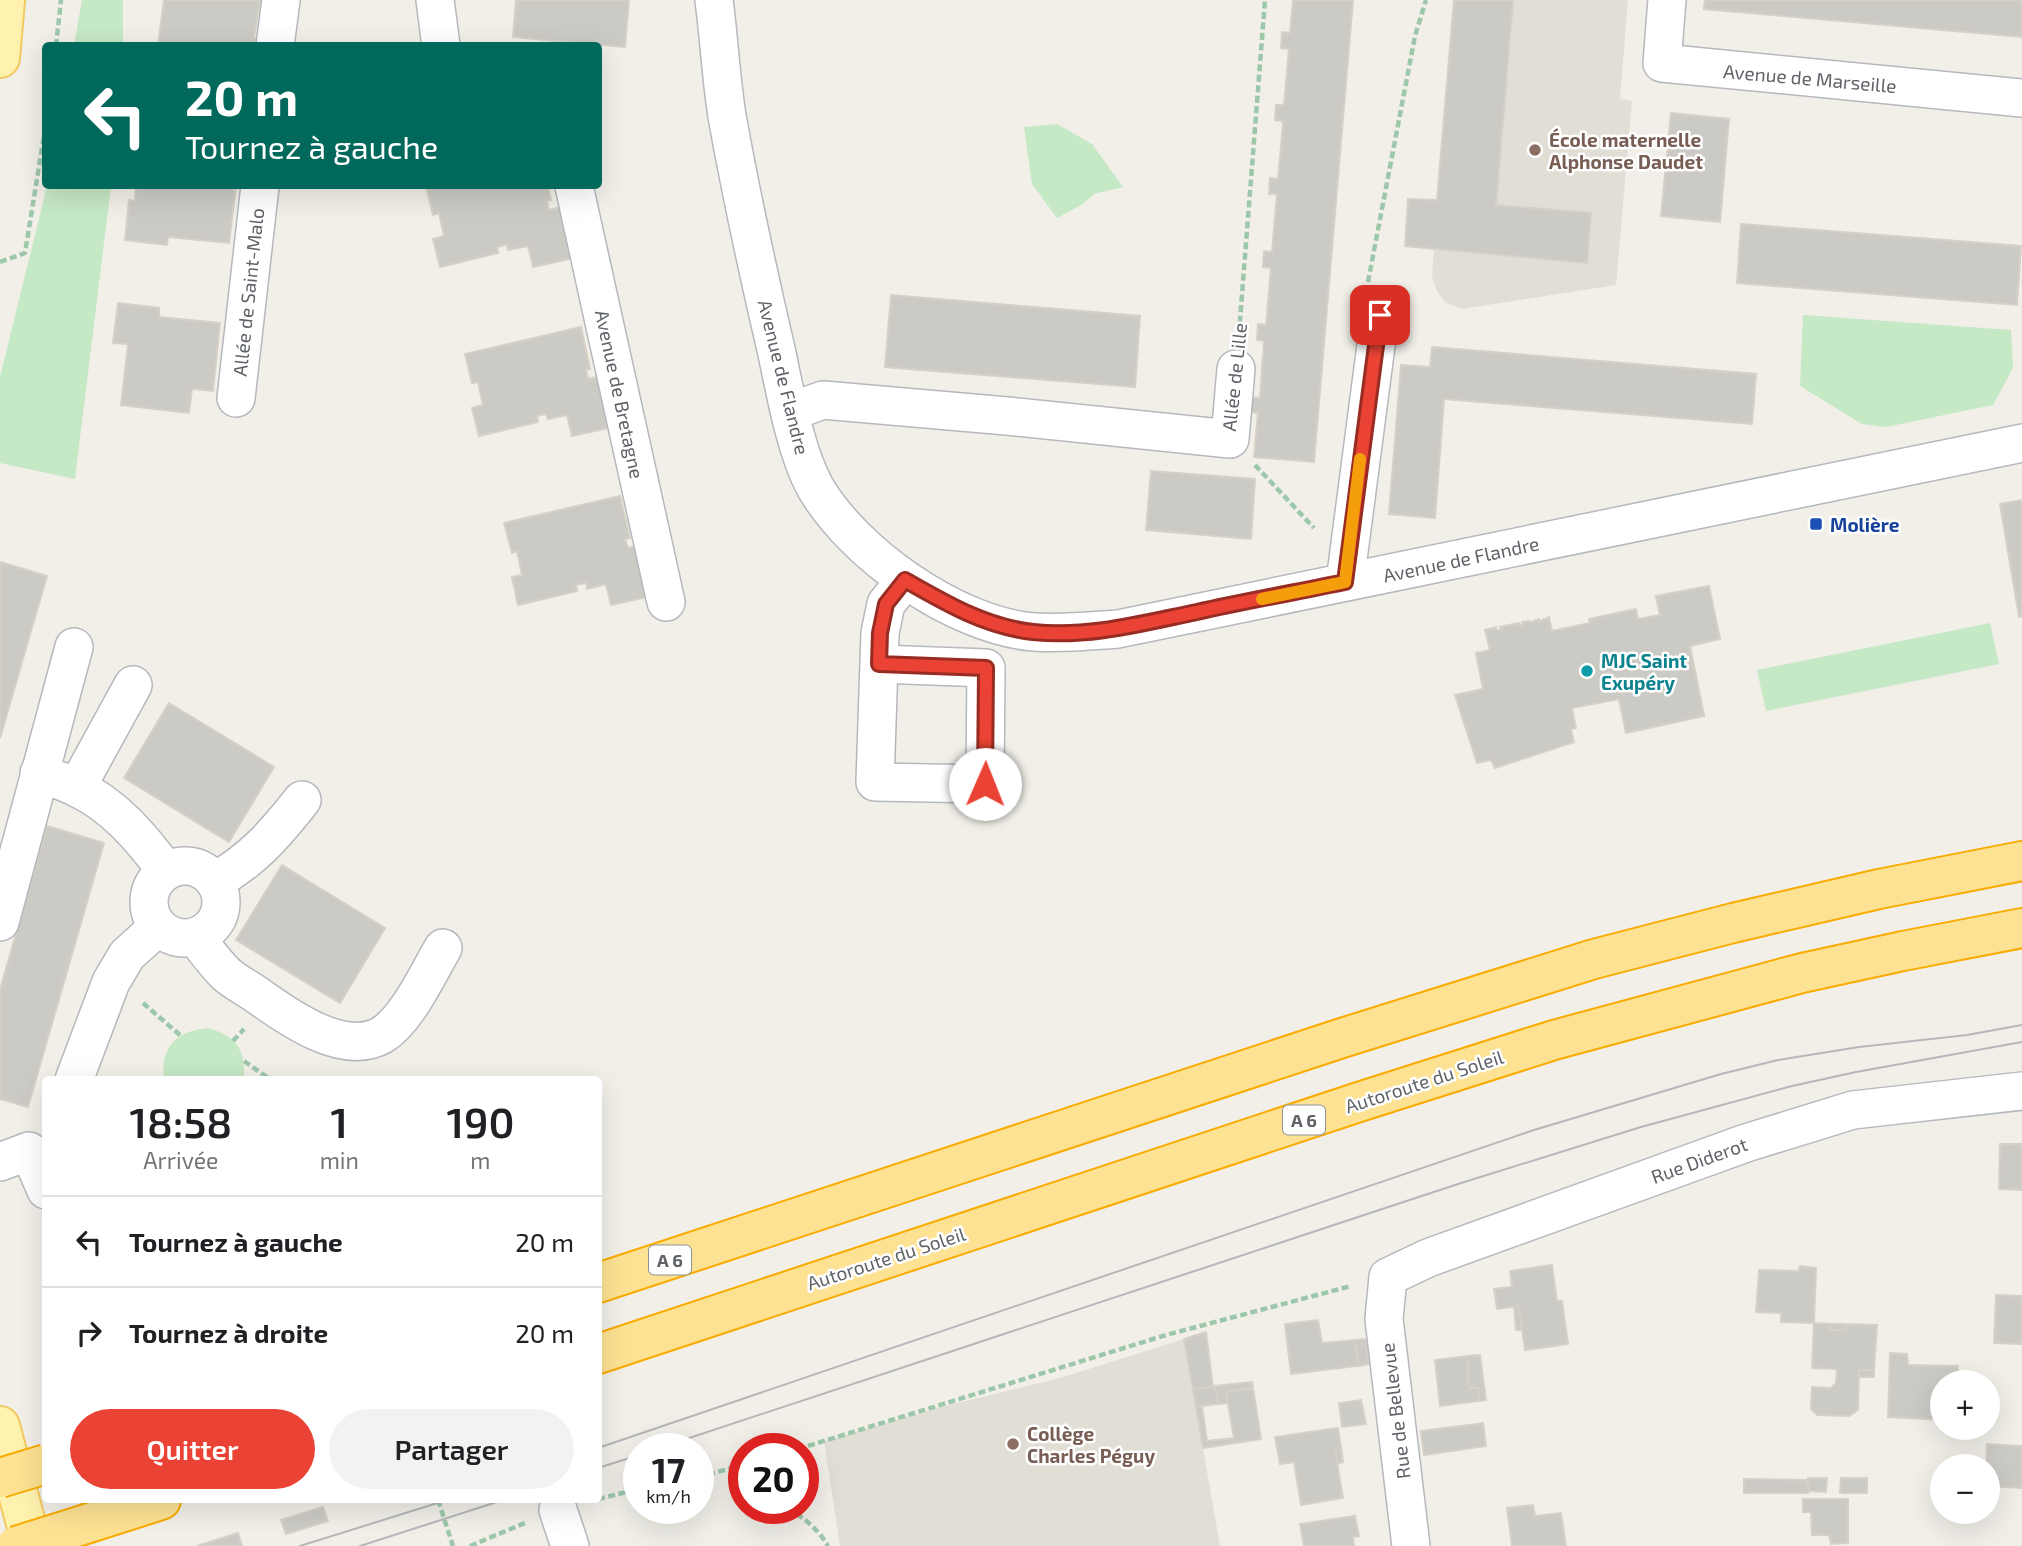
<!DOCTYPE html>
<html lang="fr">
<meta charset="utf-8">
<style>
:root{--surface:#fff;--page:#f2f2f2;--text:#202124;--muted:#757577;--line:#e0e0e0;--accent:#ea4335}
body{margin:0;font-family:"Exo 2",sans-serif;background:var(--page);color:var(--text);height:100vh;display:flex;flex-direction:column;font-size:26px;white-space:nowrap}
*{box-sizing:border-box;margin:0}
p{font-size:23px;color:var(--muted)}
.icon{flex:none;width:38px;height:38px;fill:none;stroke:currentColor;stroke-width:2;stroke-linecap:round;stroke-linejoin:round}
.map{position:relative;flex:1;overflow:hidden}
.panel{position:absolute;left:42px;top:1076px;width:560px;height:427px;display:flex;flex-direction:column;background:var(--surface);border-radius:7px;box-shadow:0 7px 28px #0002}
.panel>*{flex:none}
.hud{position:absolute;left:42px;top:42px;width:560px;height:147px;border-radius:7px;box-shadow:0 7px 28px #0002;background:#00695c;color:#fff;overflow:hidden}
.fabs{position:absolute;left:1930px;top:1370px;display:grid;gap:14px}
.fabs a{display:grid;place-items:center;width:70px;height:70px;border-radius:50%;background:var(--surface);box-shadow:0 7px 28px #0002;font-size:35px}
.speed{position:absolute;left:623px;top:1433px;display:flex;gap:14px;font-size:35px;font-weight:700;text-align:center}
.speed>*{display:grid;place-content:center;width:91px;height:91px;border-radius:50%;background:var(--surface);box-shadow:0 7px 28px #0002;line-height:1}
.speed small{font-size:18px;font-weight:400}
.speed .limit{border:10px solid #d22;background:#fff;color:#111}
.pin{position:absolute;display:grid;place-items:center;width:60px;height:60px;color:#fff;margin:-30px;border-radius:14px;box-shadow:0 4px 10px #0006}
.me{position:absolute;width:77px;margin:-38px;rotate:1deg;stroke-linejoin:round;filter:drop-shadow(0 0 5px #0008)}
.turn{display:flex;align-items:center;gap:24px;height:147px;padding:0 28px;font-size:32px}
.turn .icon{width:91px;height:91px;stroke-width:2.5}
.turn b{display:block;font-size:49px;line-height:60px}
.eta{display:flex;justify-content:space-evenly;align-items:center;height:119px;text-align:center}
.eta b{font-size:42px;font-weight:600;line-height:49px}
.primary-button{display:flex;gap:14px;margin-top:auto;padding:14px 28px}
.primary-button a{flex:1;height:80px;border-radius:42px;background:var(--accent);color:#fff;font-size:28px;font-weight:600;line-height:80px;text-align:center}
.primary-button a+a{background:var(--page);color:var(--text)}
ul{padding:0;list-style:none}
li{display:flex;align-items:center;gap:21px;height:91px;padding:0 28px;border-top:2px solid var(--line)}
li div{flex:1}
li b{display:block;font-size:26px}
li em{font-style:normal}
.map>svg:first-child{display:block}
.education{fill:#e1ded6}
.green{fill:#c5e8c5}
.building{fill:#cccac5;stroke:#d6d1c6;stroke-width:2}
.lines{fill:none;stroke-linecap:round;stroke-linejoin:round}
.minor-casing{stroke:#b5b8bc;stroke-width:40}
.major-casing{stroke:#f2c960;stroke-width:42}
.highway-casing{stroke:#f9ab00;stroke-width:42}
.path{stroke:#9cc7a9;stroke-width:4.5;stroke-dasharray:7 3.5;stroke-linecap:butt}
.minor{stroke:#fff;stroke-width:37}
.major{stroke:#fff2af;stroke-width:38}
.highway{stroke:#fde293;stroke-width:38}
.tram{stroke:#b6b7b8;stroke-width:2}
.highway-bridge-casing{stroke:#f9ab00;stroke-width:42;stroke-linecap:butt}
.highway-bridge{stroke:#fde293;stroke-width:38}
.route-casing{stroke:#982c22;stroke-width:18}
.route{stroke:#ea4335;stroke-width:12}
.slow{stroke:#f59e0b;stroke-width:12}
.education-dot{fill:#8d6e63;stroke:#fff;stroke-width:2.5}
.transit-dot{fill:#1a4fb4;stroke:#fff;stroke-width:2.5}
.culture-dot{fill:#0f9aa8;stroke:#fff;stroke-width:2.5}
.labels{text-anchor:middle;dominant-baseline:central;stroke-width:5;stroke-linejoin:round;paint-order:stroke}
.shield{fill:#fff;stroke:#8f9295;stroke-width:2}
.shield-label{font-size:18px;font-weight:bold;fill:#5f6368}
.street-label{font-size:19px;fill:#5f6368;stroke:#fff}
.education-label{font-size:19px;font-weight:bold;fill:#785e54;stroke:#fff;text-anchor:start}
.transit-label{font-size:19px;font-weight:bold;fill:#164399;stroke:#fff;text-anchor:start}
.culture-label{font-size:19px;font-weight:bold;fill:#0d838f;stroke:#fff;text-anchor:start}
</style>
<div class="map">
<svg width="2022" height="1546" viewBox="0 0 2022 1546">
<rect width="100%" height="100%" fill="#f1efe8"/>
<path class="education" d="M1454,0H1628L1620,99L1632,101L1616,285L1462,309L1445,302L1437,291L1432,277L1434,250L1405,246L1408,199H1437Z
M1184,1339L1220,1546H840L824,1441L945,1406L1060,1378Z"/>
<path class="green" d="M82,0H123V45H74Z
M1057,124L1092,144L1123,187L1094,194L1083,204L1057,218L1032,184L1024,127Z
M47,186H111L75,479L0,463V377Z
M1803,315L2011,330L2013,368L1993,405L1886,427L1862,424L1800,386Z
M1990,623L1999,664L1766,711L1757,670Z
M208,1028C237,1036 246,1051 244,1080H164C160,1047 176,1031 208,1028Z"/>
<path class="building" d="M164,0H260L254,38L261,39L260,46H158Z
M516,0H629L625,47L513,37Z
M1293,0H1353L1314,462L1254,457L1258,413L1250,412L1252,397L1260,398L1264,341L1257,340L1258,324L1266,325L1271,268L1263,267L1264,251L1272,252L1277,194H1269L1270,178L1278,179L1283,124V121L1275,120L1276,105H1284L1289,49L1281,48L1282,32L1290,33Z
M1454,0H1513L1496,205L1591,213L1587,263L1405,246L1408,199L1437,200Z
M1705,0H2022V37L1704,9Z
M1671,113L1729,119L1720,222L1661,216Z
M136,186H236L229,243L168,237L167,245L125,240L129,200L135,201Z
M426,186H548L551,200L547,201L549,210L562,207L574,258L533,267L528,246L508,250L507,245L497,247L498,253L440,267L433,239L444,236L439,213L433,215Z
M1741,224L2021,246L2017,305L1737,283Z
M891,295L1140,316L1135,387L885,367Z
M118,303L159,308V317L220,323L213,391L192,389L189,413L121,405L128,344L113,343Z
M581,327L590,369H586L588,379L601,376L613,427L572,436L567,415L548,419L546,414L537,416L538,422L479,436L472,408L483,405L478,382L472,383L465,354Z
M1432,347L1756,374L1752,424L1444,399L1435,518L1389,514L1401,365L1430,367Z
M1151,471L1255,479L1251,539L1146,530Z
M620,496L630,538L625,539L628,548L640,545L652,596L611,605L606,584L587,589L586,583L576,585L577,591L518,605L512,577L522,575L517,551L512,553L504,523Z
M2022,500V616L2019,617L2000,504Z
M0,562L47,576L0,738Z
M1709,586L1720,639L1690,646L1704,716L1626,733L1619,699L1572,708L1576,728L1571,729L1574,742L1495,768L1491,760L1477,763L1455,695L1483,689L1476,653L1490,650L1485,630L1496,627V630H1501L1500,627L1519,623L1520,625H1523L1522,622L1529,621L1530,623L1539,619V622L1549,617L1552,631L1590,623L1589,619L1636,609L1638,619L1660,615L1656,596Z
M169,703L274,767L229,842L124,778Z
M47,826L104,843L28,1107L0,1099V990Z
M282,865L385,928L340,1003L236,940Z
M2000,1144H2022V1190L1999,1189Z
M1552,1265L1557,1301H1562L1568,1344L1525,1350L1519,1306L1497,1309L1494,1289L1512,1287L1510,1271Z
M1800,1266L1816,1268L1814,1323L1781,1322V1313L1756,1312L1759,1270L1799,1271Z
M1996,1295L2022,1296V1344L1994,1343Z
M1519,1306L1522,1330H1516L1514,1307Z
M1318,1320L1322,1343L1355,1340L1358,1366L1291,1374L1285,1324Z
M1814,1323L1831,1324L1830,1330H1845V1324L1877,1325L1874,1370H1859L1858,1410L1849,1416L1817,1415L1811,1409L1812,1387L1831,1388L1836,1383L1837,1369L1812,1368Z
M1831,1324H1845V1330H1830Z
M1206,1332L1213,1387L1193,1389L1184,1339Z
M1366,1339L1369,1364L1358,1366L1355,1340Z
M1890,1353L1907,1354L1908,1365L1958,1366V1382H1942V1420L1888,1417Z
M1480,1355L1486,1400L1479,1401L1478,1388H1469L1467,1356Z
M1467,1356L1469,1388H1478L1479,1401L1440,1406L1435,1360Z
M1859,1370H1874V1377H1859Z
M1252,1382L1253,1388L1226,1392L1228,1403L1218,1404L1215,1386Z
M1215,1386L1218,1404L1196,1407L1193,1389Z
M1253,1388L1261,1439L1203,1448L1196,1407L1202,1406L1207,1441L1234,1438L1226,1392Z
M1361,1400L1366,1424L1342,1427L1339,1403Z
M1483,1423L1486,1446L1424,1455L1421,1431Z
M1338,1428L1341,1448L1335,1450L1343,1498L1301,1505L1294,1462L1280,1464L1275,1437Z
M1987,1444L2022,1446V1488L1988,1486V1466H1986Z
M1341,1448L1343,1462L1337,1464L1335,1450Z
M1808,1478H1827L1826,1492L1808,1491Z
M1841,1478H1867V1493H1840Z
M1744,1479L1808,1480V1493H1744Z
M1803,1499H1848V1543L1831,1544L1829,1535H1812L1811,1512H1803Z
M1533,1505L1535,1516L1561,1513L1566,1546H1512L1507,1508Z
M323,1507L328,1521L286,1534L281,1520Z
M1355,1516L1359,1536L1353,1537L1354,1546H1304L1300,1524Z
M238,1533L242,1546H197Z"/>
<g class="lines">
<g class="minor-casing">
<path id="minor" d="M435,0L441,46
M714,0C719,38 721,78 727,116C741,194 758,272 776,349C785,391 795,450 815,487C854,554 956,626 1034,632C1062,634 1090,631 1118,629L2022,443
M1667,0L1662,63L2022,98
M275,46L281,0
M574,186L666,602
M236,398L260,186
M790,412L823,400L1007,416L1230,439L1236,369
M1345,582L1380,315
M879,664L986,668L985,784L875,782L880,633L886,604L905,580
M39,773C51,778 64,781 75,787C113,804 142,838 166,871
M77,787L133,685
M149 902a36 36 0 1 1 72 0a36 36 0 1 1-72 0Z
M215,881C253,860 275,834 302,800
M0,922L74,647
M195,937C205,949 215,963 226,974C235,982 247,988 257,995C288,1017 343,1057 382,1035C407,1020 428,973 443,948
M74,1080L111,982L127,955L158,927
M0,1162L29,1151L46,1190
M558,1510L570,1546
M1411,1546L1384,1319L1388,1277L1428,1258L1746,1143L1853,1110L2022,1091"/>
</g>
<g class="major-casing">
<path id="major" d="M0,58L5,0
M0,1426L32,1546"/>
</g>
<g class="highway-casing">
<path id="highway" d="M598,1283L1342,1038L1594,959L1733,923L1879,889L2022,861
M598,1354L1362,1101L1554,1040L1802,973L1903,951L2022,928
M89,1523L161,1500"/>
</g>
<path class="path" d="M56,46L61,0
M0,262L25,253L46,123
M1368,282L1415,36L1426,0
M1239,333L1265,0
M1255,465L1314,528
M143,1003L180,1035
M233,1041L244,1029
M244,1061L271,1080
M798,1449L1166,1335L1351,1286
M698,1477L744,1465
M598,1499L639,1489
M438,1500L453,1546
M788,1508C804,1518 819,1530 828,1546
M470,1546L525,1523"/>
<use href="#minor" class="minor"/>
<use href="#major" class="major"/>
<use href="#highway" class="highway"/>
<path class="tram" d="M598,1448L1534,1130L1721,1074L1778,1060L1859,1047L1967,1035L2022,1025
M656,1449L1458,1184L1641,1127L1792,1086L1856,1072L2022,1042
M598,1468L639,1455
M300,1546L447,1500
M360,1546L503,1500"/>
<g class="highway-bridge-casing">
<path id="highway-bridge" d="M0,1478L46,1464
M16,1546L89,1523"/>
</g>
<use href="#highway-bridge" class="highway-bridge"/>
</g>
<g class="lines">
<g class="route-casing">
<path id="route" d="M985,784L986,668L879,664L880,633L886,604L905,580C945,603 986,627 1033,632C1089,638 1143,623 1197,612C1246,601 1296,592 1345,582L1380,315"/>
</g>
<use href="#route" class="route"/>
<path class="slow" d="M1262,599L1345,582L1360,459"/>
</g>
<g class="education-dot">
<circle cx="1535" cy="150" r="7"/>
<circle cx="1013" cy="1444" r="7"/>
</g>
<rect class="transit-dot" x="1809" y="517" width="14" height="14" rx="3.5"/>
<circle class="culture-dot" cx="1587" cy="671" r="7"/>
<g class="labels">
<g class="shield">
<rect x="1283" y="1105.5" width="42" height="29" rx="5"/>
<rect x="649" y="1245.5" width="42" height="29" rx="5"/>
</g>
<g class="shield-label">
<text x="1304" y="1120">A 6</text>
<text x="670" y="1260">A 6</text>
</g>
<g class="street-label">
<text transform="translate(1810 78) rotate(5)">Avenue de Marseille</text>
<text transform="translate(248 292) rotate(-84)">Allée de Saint-Malo</text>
<text transform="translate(784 377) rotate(76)">Avenue de Flandre</text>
<text transform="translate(1234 377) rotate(-84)">Allée de Lille</text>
<text transform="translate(620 394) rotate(78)">Avenue de Bretagne</text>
<text transform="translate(1461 559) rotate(-12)">Avenue de Flandre</text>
<text transform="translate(1424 1081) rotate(-18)">Autoroute du Soleil</text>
<text transform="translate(1699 1160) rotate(-20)">Rue Diderot</text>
<text transform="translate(886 1258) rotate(-18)">Autoroute du Soleil</text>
<text transform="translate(1395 1411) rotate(-97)">Rue de Bellevue</text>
</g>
<g class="education-label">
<text x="1549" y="139">École maternelle<tspan x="1549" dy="22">Alphonse Daudet</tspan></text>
<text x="1027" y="1433">Collège<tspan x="1027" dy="22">Charles Péguy</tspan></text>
</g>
<g class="transit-label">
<text x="1830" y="524">Molière</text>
</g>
<g class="culture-label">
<text x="1601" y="660">MJC Saint<tspan x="1601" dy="22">Exupéry</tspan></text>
</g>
</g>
</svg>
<div class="fabs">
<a>+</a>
<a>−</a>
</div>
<div class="speed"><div>17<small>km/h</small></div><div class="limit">20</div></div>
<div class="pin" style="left:1380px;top:315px;background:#d93025"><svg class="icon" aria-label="arrive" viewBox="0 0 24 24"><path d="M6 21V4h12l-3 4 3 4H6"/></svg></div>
<svg class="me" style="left:985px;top:784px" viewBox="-20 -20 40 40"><circle r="19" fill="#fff"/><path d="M0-13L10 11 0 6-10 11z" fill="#ea4335"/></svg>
<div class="hud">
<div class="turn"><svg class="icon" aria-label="left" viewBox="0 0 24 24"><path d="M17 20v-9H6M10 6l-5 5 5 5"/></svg><div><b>20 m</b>Tournez à gauche</div></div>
</div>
<section class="panel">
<div class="eta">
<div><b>18:58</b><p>Arrivée</p></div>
<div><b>1</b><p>min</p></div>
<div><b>190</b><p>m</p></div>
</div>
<ul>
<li><svg class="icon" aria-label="left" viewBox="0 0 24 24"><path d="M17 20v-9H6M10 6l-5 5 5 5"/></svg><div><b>Tournez à gauche</b></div><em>20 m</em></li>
<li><svg class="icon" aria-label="right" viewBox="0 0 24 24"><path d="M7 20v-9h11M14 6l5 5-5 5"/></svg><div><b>Tournez à droite</b></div><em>20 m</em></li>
</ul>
<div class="primary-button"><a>Quitter</a><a>Partager</a></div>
</section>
</div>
